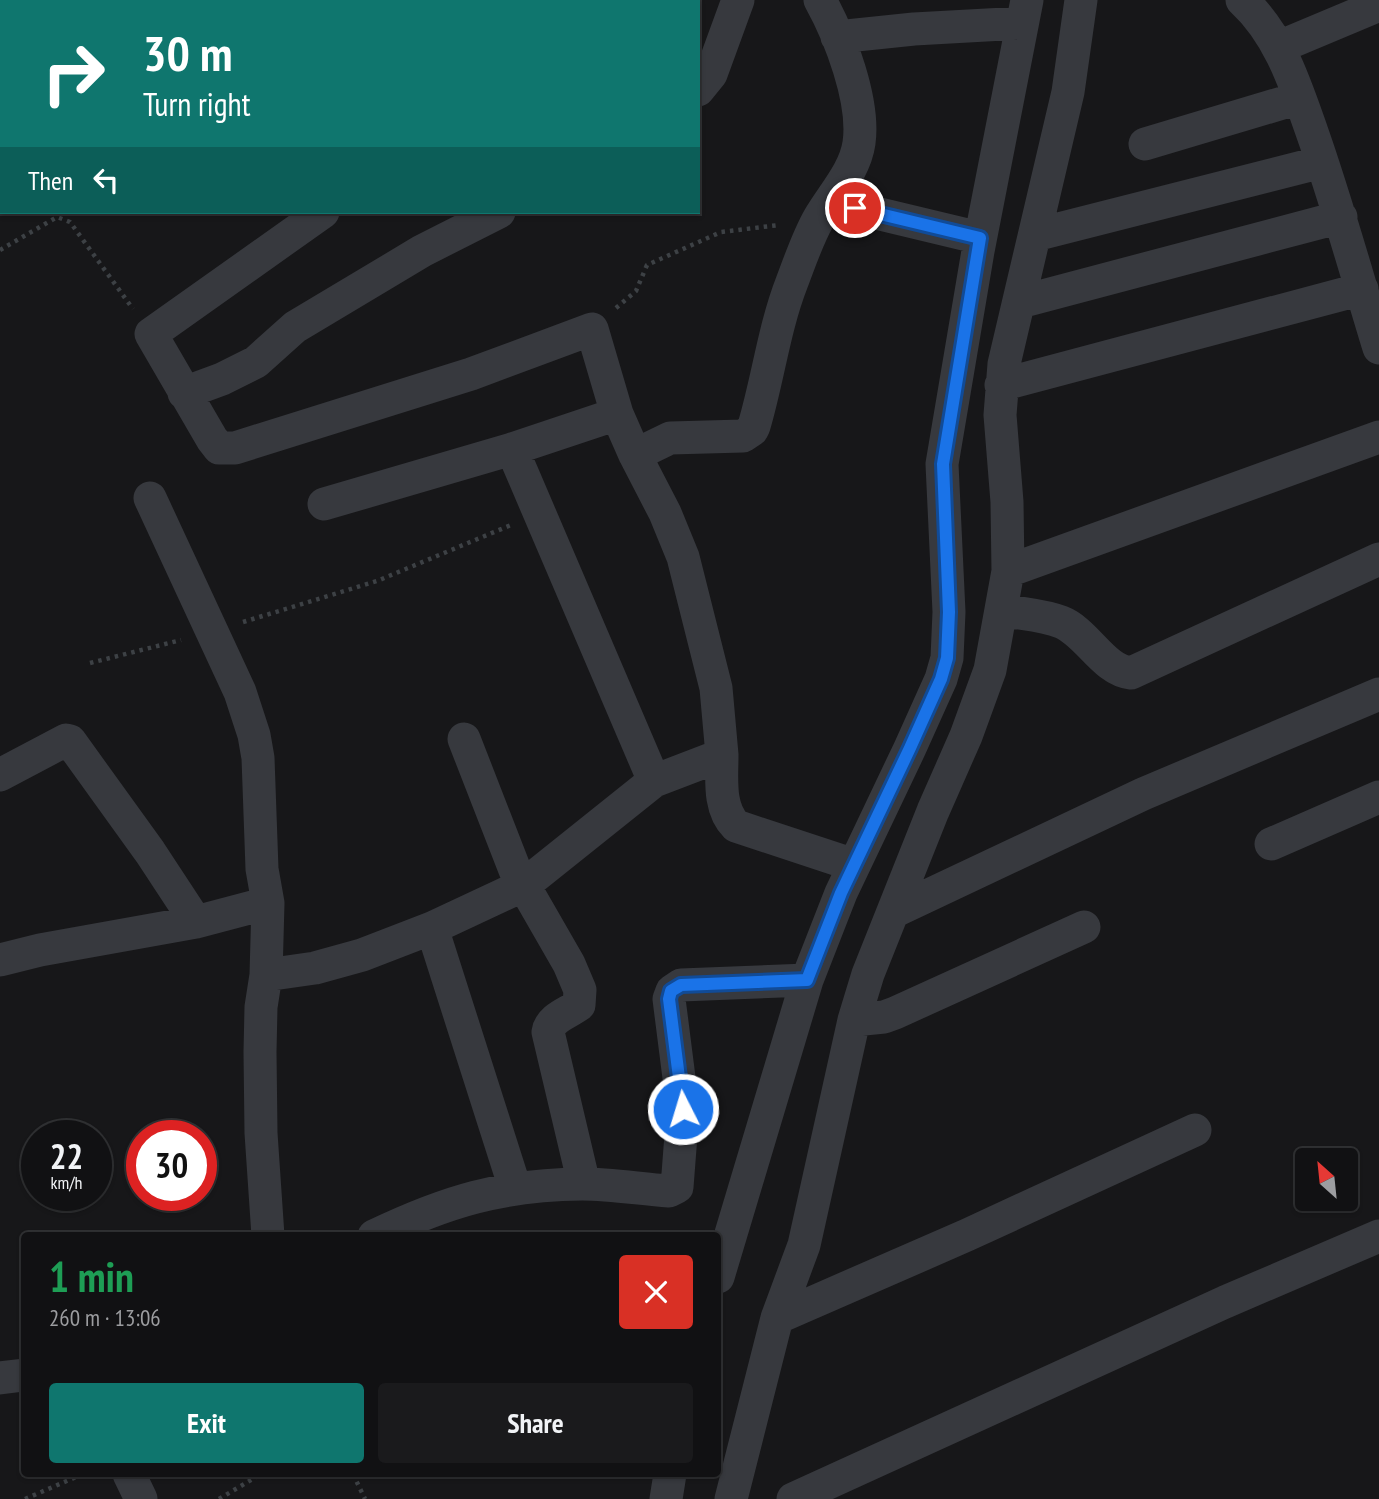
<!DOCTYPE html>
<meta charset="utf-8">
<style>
:root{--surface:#111113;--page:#1a1a1c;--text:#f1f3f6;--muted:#9c9da0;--line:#303133;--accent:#0f766e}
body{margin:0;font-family:"PT Sans Narrow",sans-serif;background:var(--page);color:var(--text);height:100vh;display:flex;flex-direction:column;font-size:26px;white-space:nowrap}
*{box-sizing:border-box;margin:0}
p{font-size:23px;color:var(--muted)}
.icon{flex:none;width:38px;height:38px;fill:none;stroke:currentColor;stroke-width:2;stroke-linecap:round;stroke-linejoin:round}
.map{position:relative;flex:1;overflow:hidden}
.drawer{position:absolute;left:21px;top:1232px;width:700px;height:245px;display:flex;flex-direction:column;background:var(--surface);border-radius:7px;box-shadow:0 2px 5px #0004,0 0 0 2px var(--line)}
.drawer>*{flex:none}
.guide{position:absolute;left:0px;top:0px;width:700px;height:214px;box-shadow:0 2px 5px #0004,0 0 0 2px var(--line);background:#0f766e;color:#fff;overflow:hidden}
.needle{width:46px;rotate:333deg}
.controls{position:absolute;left:1295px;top:1148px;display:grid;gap:14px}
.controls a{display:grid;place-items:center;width:63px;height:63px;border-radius:7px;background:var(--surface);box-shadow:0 2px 5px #0004,0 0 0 2px var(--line);font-size:35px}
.speed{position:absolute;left:21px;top:1120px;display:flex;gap:14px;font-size:35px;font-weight:700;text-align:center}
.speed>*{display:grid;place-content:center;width:91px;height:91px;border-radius:50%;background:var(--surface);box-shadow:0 2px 5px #0004,0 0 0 2px var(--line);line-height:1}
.speed small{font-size:18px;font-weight:400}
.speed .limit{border:10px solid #d22;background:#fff;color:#111}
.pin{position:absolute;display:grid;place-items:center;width:60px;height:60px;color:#fff;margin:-30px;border:4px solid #fff;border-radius:50%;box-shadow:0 2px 7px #0007}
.me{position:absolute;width:77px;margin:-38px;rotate:355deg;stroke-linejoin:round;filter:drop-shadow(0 0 5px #0008)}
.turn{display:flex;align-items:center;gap:24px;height:147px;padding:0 28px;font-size:32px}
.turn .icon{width:91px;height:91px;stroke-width:2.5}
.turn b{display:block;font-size:49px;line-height:60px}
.then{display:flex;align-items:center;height:66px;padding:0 28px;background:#0003;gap:14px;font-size:26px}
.round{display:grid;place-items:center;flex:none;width:74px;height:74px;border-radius:7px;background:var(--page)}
.head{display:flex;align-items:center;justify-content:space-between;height:119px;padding:0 28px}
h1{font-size:42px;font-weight:700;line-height:52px;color:#1e9e55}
.cta{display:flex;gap:14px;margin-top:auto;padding:14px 28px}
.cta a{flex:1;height:80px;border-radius:7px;background:var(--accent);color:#fff;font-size:28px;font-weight:700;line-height:80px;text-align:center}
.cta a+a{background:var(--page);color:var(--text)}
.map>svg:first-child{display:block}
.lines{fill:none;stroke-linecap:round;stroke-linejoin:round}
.path{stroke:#3d4145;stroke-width:4.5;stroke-dasharray:3.5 5;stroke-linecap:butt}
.minor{stroke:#37393e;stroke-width:33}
.route-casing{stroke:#114b97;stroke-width:18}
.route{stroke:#1a73e8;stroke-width:12}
</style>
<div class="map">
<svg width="1379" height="1499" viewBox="0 0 1379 1499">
<rect width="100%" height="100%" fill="#171719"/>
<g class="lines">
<path class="path" d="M0,250L57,217L70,222L133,309
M616,308L636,291L647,265L721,232L779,225
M243,622L377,581L511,525
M90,663L181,640
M353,1474L365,1499
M25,1499L83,1474
M219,1499L261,1474"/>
<path class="minor" d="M1242,0C1280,35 1295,84 1312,132C1337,203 1357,276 1379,348
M87,2V0
M304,2L307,0
M644,2L647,0
M837,37L914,29L1022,23
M1279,47L1379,5
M698,90L711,74L738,0
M1145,144L1299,98
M830,202L980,238
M1035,235L1322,162
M1020,302L1341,217
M1001,385L1362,289
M184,393L222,379L256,362L295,327L422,251L499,212
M512,449L654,781
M635,455L670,438L743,436L752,430L754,426C768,379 774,328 792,282C800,261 808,237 819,218C833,194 855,171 859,143C865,101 840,36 820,0
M150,498L240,692L254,735L258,758L262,869L268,903L266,975L261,1007L260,1052L261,1133L268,1236
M324,504L512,449L617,414
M1008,571L1379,437
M1002,610C1021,614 1043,615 1061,622C1087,632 1103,670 1131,673L1379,559
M464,739L515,870L569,964L580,990L579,1005C568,1013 550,1018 548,1032L584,1184
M722,755C722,778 718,808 736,826L854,865
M0,775L66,740L70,741L150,852L196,922
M1271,844L1379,797
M893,912L1143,794L1379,694
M432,928L515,1188
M0,960L40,950L196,922L268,903
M266,975L315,968L362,955L432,928L524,885L654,781L722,755L716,688L683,557L665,513L635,455L617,414L592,329L471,374L235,448H219L212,439L151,334L323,212
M854,1020L884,1017L895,1013L1084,927
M374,1236C447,1201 501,1185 582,1184C611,1184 640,1189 669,1191L677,1187L683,1109L669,999L672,991L681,985L807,980
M718,1277L807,980L841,893L910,748L941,679L947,658L949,612L942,464L978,251L1027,0
M777,1318L967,1235L1195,1130
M0,1378L24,1375
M129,1474L141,1499
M666,1499L670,1474
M731,1499L777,1318L804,1245L854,1020L868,974L933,811L966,736L990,670L1008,571L1007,502L1000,415L1004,364L1068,92L1081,0
M793,1499L1225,1302L1379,1236"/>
</g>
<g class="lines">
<g class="route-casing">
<path id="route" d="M683,1109L669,999L671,991L681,985L807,980L841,893L910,748L941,679L947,658L949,612L943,464L980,238L855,208"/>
</g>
<use href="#route" class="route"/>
</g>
</svg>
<div class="controls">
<a><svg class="needle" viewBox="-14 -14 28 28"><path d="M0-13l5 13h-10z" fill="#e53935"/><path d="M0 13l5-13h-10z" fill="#9c9da0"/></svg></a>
</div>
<div class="speed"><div>22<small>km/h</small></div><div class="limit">30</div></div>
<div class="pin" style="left:855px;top:208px;background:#d93025"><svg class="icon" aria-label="arrive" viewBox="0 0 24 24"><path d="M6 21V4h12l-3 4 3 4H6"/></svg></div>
<svg class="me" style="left:683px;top:1109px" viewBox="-20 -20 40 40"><circle r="17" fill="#1a73e8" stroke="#fff" stroke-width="3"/><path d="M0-11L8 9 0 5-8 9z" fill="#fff"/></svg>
<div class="guide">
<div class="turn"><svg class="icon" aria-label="right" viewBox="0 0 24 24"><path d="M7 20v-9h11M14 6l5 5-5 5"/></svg><div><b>30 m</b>Turn right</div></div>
<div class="then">Then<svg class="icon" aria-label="left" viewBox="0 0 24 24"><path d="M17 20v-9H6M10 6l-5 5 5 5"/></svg></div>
</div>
<section class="drawer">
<div class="head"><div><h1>1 min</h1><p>260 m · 13:06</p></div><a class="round" style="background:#d93025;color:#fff"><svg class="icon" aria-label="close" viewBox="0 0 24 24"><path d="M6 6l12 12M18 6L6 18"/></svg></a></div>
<div class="cta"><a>Exit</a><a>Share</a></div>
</section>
</div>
